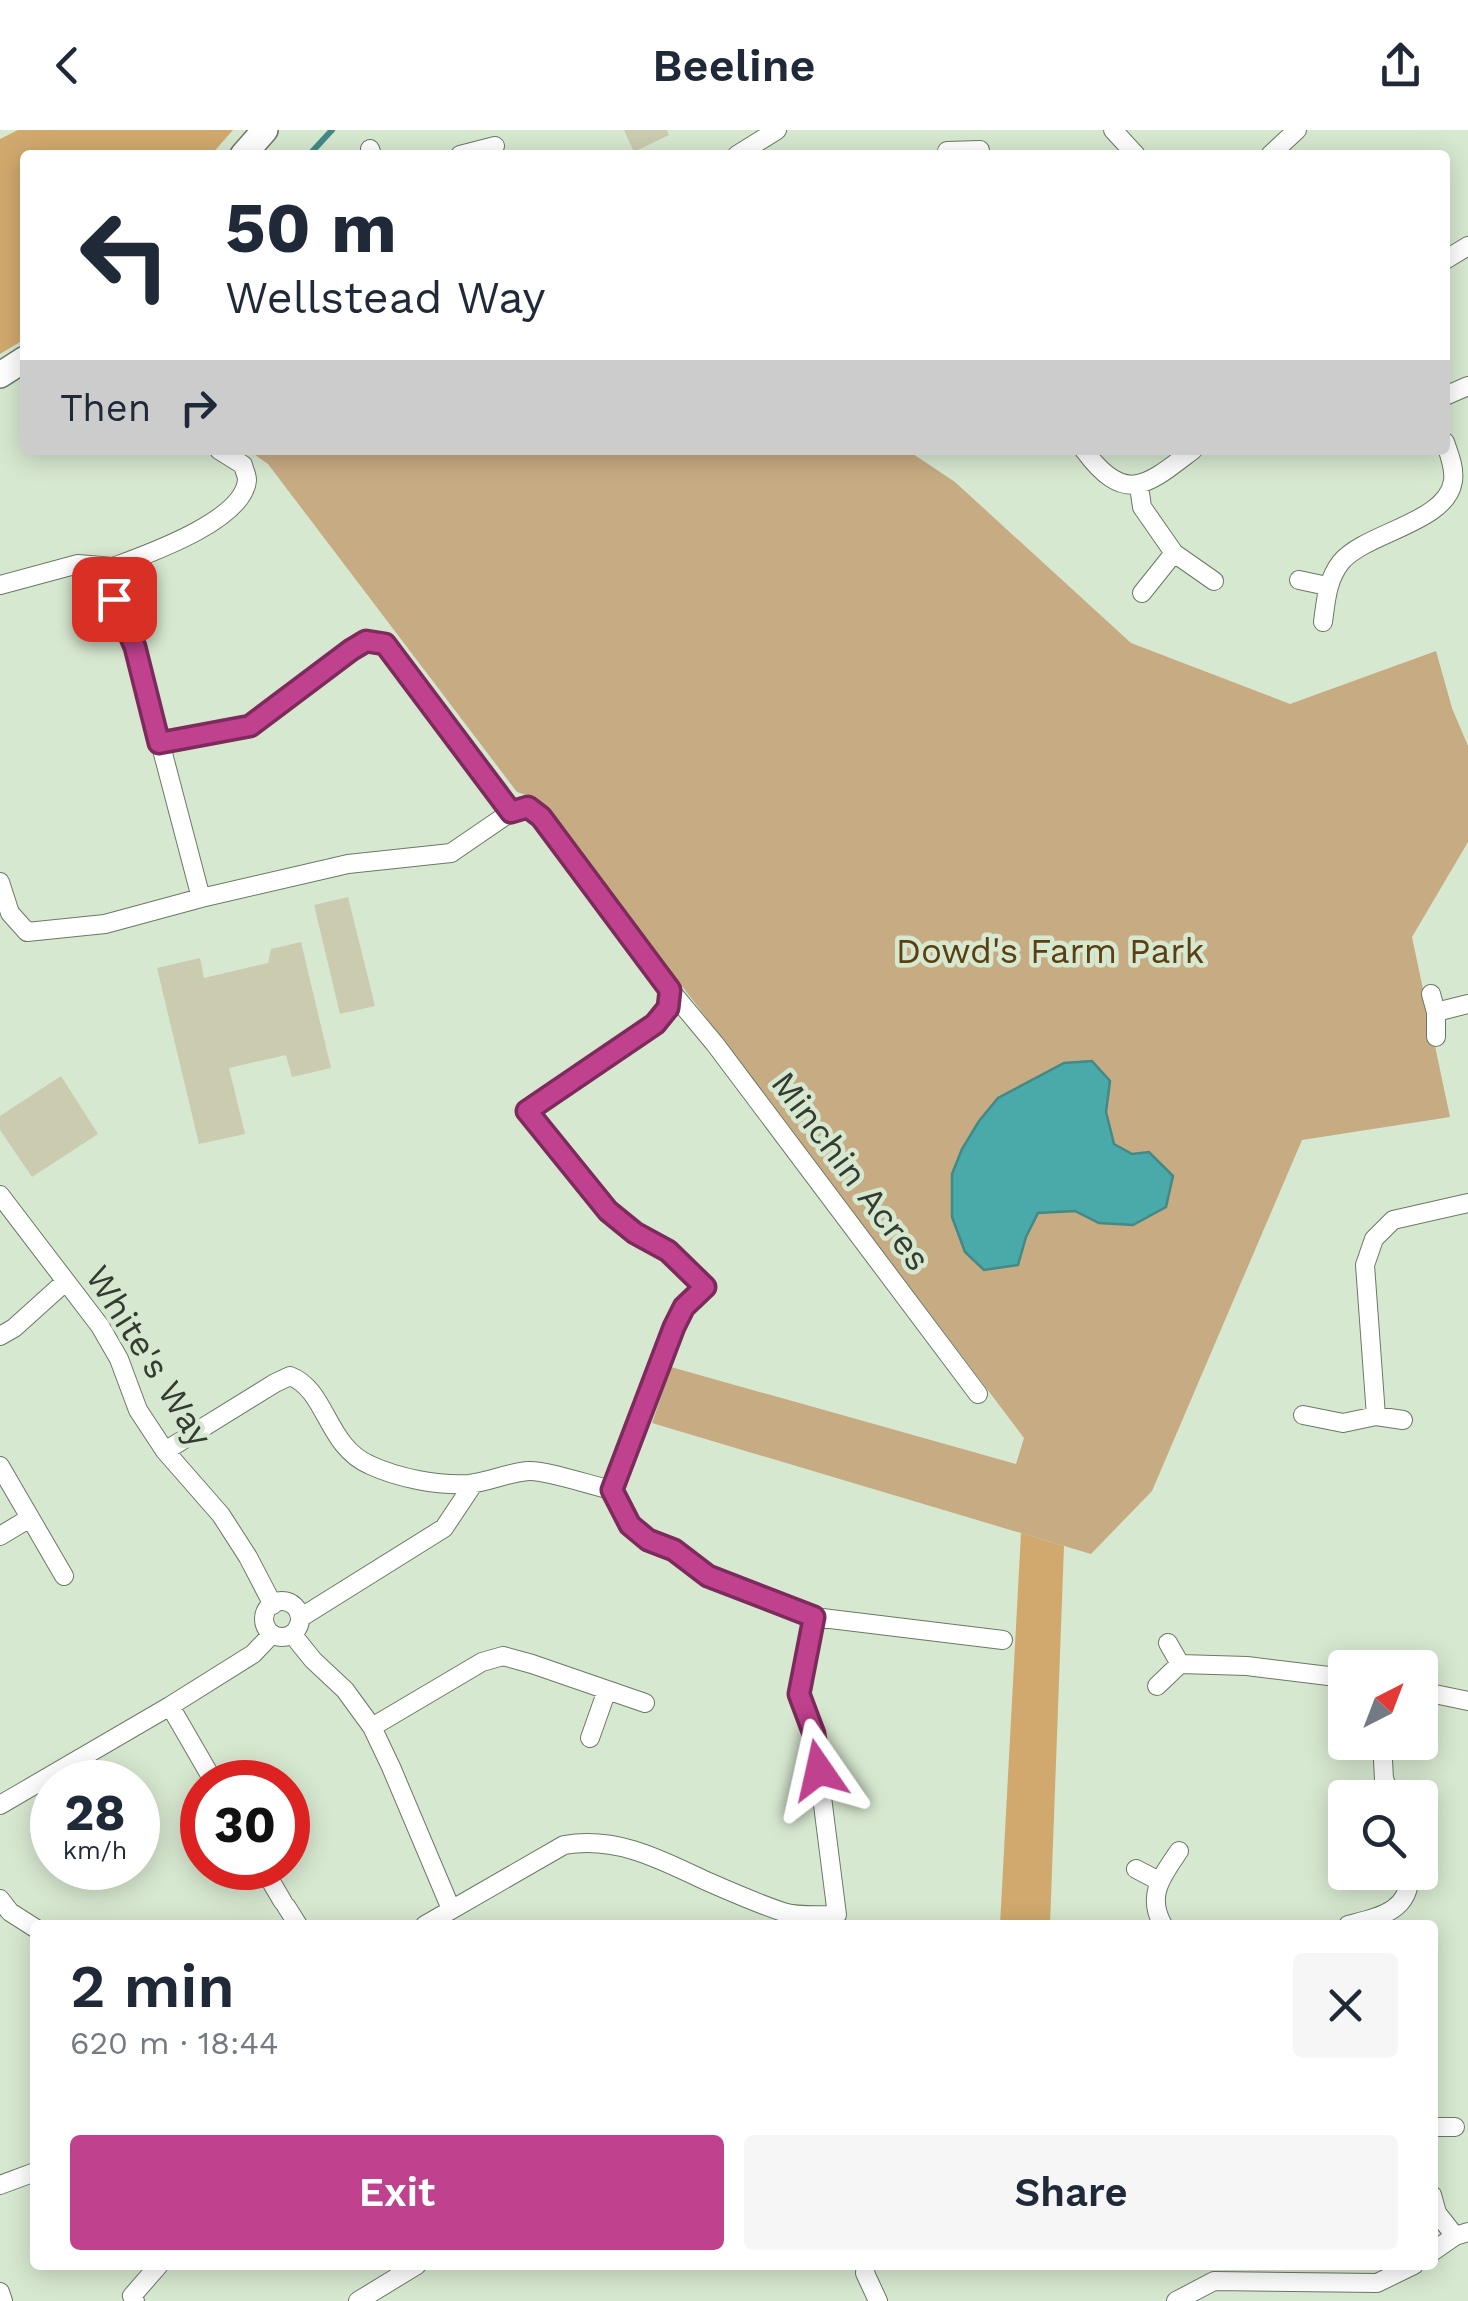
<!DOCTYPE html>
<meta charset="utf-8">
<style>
:root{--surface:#fff;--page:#f6f6f7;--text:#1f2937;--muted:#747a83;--accent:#c0418e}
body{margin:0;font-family:"Work Sans",sans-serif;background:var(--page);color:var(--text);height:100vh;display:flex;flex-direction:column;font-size:38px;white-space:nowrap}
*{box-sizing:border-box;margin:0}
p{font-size:32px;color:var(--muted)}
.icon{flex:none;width:55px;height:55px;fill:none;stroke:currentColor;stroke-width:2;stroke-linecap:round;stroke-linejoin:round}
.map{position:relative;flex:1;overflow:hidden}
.side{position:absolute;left:30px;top:1790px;width:1408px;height:350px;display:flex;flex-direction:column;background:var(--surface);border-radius:10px;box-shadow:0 5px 25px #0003}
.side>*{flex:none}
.banner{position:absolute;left:20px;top:20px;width:1430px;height:305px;border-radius:10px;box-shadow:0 5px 25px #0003;background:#fff;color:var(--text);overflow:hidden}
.needle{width:65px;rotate:42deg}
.buttons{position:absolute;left:1328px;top:1520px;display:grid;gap:20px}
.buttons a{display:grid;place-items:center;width:110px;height:110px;border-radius:10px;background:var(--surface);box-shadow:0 5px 25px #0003;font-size:50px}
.speed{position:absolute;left:30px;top:1630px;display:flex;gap:20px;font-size:50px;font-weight:700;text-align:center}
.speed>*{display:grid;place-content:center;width:130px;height:130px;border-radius:50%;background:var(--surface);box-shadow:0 5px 25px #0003;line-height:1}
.speed small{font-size:25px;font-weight:400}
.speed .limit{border:15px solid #d22;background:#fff;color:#111}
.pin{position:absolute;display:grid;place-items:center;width:85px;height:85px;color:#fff;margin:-42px;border-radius:20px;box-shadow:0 5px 15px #0006}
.me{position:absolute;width:110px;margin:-55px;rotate:349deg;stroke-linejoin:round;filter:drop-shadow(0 0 8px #0008)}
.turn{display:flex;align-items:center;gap:35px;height:210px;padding:0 40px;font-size:45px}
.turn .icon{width:130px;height:130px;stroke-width:2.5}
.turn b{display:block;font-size:70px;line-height:85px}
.then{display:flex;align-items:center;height:95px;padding:0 40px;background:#0003;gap:20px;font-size:38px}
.round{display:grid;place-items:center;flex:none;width:105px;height:105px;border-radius:10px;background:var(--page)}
.summary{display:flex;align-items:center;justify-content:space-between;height:170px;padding:0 40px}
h1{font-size:60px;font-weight:600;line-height:75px}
.primary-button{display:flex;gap:20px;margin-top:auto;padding:20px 40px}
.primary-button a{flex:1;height:115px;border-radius:10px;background:var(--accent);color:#fff;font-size:40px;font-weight:600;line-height:115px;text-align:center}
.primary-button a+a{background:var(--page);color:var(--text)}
header{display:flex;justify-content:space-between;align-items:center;height:130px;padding:0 40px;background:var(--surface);font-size:45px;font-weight:600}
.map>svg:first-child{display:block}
.green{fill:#c7ab83}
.forest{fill:#d1a96e}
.water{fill:#4aaaaa;stroke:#438986;stroke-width:2.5}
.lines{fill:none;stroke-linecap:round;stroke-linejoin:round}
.stream{stroke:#438986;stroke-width:6}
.building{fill:#cbcbaf}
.minor-casing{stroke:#6a7964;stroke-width:20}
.secondary-casing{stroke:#6a7964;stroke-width:28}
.minor{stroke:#fff;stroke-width:18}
.secondary{stroke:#fff;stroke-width:25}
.route-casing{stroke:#7d2a5c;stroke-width:25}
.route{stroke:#c0418e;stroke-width:18}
.labels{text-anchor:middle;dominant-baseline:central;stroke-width:9;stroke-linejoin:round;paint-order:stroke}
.park-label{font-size:35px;fill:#5b3f10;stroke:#d7e8d0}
.street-label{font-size:35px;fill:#343b31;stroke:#d7e8d0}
</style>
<header><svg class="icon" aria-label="back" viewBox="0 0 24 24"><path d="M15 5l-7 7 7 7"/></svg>Beeline<svg class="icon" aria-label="share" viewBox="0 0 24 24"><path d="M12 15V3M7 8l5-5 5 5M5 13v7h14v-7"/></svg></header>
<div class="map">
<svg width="1468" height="2171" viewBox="0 0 1468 2171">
<rect width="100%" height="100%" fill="#d7e8d0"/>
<path class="green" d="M248,320H907L955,352L1131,513L1290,574L1436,521L1452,578L1468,616V712L1412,807L1450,987L1302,1010L1152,1361L1091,1424L652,1293L671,1237L1016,1334L1024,1308L695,873L537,669L517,662L268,334Z"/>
<path class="forest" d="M18,0H233L211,25H25V209L0,224V9Z
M1021,1403L1064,1416L1050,1795H1000Z"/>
<path class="water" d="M1092,931L1110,951L1106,982L1114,1014L1132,1024L1149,1022L1173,1046L1166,1077L1133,1095L1099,1093L1075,1081L1038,1083L1026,1107L1018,1135L984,1140L965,1122L952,1087V1044L962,1019L979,991L998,968L1064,933Z"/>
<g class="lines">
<path class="stream" d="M309,25L332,0"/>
</g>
<path class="building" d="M624,0H667L669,5L634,22Z
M348,767L375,876L340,884L314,775Z
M301,812L331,938L292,947L286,925L229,938L245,1004L199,1014L157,838L200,828L204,848L268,833L271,819Z
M61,946L98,1004L32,1047L0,1000V986Z"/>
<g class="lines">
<g class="minor-casing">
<path id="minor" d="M1113,0L1136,25
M370,19L372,25
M947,21L980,20
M460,25L495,16
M737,25L777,0
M1270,25L1297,0
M1445,130L1468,116
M1445,266L1468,256
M219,320L243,335C244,340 247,345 247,350C244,391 145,425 113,437L114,469L135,517L201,768L348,734L451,723L511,682L528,677L541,687L670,860L715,914L978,1264
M1084,320C1126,377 1148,354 1193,320
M1139,356L1142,377L1174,423L1214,451
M1299,450L1327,456
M0,455L78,434L113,437
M1142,463L1174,423
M1323,492C1326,470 1327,450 1341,432C1366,402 1447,393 1453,351C1455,338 1449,324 1445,312
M159,613L250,596L351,520L366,511L385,515L511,682
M0,752L10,783L27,802L105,794L201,768
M670,860L668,878L655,894L527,981L608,1081L635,1103L669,1121L705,1157L684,1177L674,1197L612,1360L630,1395L648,1410L674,1420L707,1446L743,1460L814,1487L1003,1510
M1431,864L1436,882V907
M1436,882L1468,874
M0,1065L100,1196L119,1229L138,1280L165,1321L221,1385L248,1427L273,1475
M0,1206L14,1198L65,1152
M1303,1285L1343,1293L1376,1286L1403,1290
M1376,1286L1365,1135L1374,1109L1393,1090L1468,1073
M165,1321L275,1253L290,1246C327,1260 326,1316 370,1335C398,1348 438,1356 469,1354C489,1352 509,1342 529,1341C546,1340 593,1356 612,1360
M0,1336L64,1446
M0,1406L30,1388
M264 1489a18 18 0 1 1 36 0a18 18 0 1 1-36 0Z
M300,1488L444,1398L474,1353
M292,1504L313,1530L345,1560L372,1597L391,1637L451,1779
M1168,1513L1180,1534L1247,1536L1345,1548
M1157,1556L1180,1534
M1420,1561L1468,1571
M170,1576L214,1652
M372,1597L482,1532L503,1526L532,1534L645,1573
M590,1608L607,1560
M1382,1612L1384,1649L1392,1668
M0,1675L170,1576L253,1524L272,1504
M263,1738L283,1772
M1136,1739L1159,1751
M0,1769L10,1782L35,1798
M286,1776L298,1795
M425,1795L564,1715C615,1706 658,1728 704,1750C729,1761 756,1773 783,1782C799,1787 820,1785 837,1785L814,1604L799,1564L814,1487
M1163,1795C1146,1766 1162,1746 1179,1721
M1348,1795C1379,1787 1412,1781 1409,1742
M1432,1997H1455
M0,2055L35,2042
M1432,2065L1437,2083L1455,2106
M1432,2122L1455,2106L1468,2102
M866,2135L865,2143L878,2171
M0,2162L3,2171
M135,2171L132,2166L159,2135
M358,2171L417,2135
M1176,2171L1214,2151L1377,2153L1414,2135"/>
</g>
<g class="secondary-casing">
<path id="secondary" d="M243,25L265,0
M0,245L25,229"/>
</g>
<use href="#minor" class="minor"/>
<use href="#secondary" class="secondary"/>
</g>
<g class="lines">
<g class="route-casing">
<path id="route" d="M114,469L135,517L159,613L250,596L351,520L366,511L385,514L511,682L528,677L541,687L670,860L668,878L655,894L527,981L608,1081L635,1103L668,1121L705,1157L684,1177L674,1197L612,1360L630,1395L648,1410L674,1420L708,1446L814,1487L799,1564L814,1604L819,1640"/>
</g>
<use href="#route" class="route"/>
</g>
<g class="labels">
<g class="park-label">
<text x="1050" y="821">Dowd's Farm Park</text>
</g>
<g class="street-label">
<text transform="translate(851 1041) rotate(53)">Minchin Acres</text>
<text transform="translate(149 1226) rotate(58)">White's Way</text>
</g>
</g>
</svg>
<div class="buttons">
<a><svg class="needle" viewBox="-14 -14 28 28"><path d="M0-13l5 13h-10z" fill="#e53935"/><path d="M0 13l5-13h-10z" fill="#747a83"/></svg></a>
<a><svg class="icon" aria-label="search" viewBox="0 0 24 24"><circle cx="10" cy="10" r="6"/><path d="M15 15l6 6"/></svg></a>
</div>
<div class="speed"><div>28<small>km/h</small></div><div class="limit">30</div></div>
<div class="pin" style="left:114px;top:469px;background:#d93025"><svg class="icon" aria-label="arrive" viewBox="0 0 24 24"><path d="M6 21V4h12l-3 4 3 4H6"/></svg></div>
<svg class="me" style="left:819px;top:1640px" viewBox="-20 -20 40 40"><path d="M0-17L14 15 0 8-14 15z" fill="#c0418e" stroke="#fff" stroke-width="4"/></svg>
<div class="banner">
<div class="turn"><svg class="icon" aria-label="left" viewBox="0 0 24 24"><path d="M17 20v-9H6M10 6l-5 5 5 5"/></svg><div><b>50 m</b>Wellstead Way</div></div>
<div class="then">Then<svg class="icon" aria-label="right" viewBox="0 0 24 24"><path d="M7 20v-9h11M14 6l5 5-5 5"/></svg></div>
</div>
<section class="side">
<div class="summary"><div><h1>2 min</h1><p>620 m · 18:44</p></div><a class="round"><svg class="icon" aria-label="close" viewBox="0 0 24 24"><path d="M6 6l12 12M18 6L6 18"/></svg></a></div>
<div class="primary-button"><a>Exit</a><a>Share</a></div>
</section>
</div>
